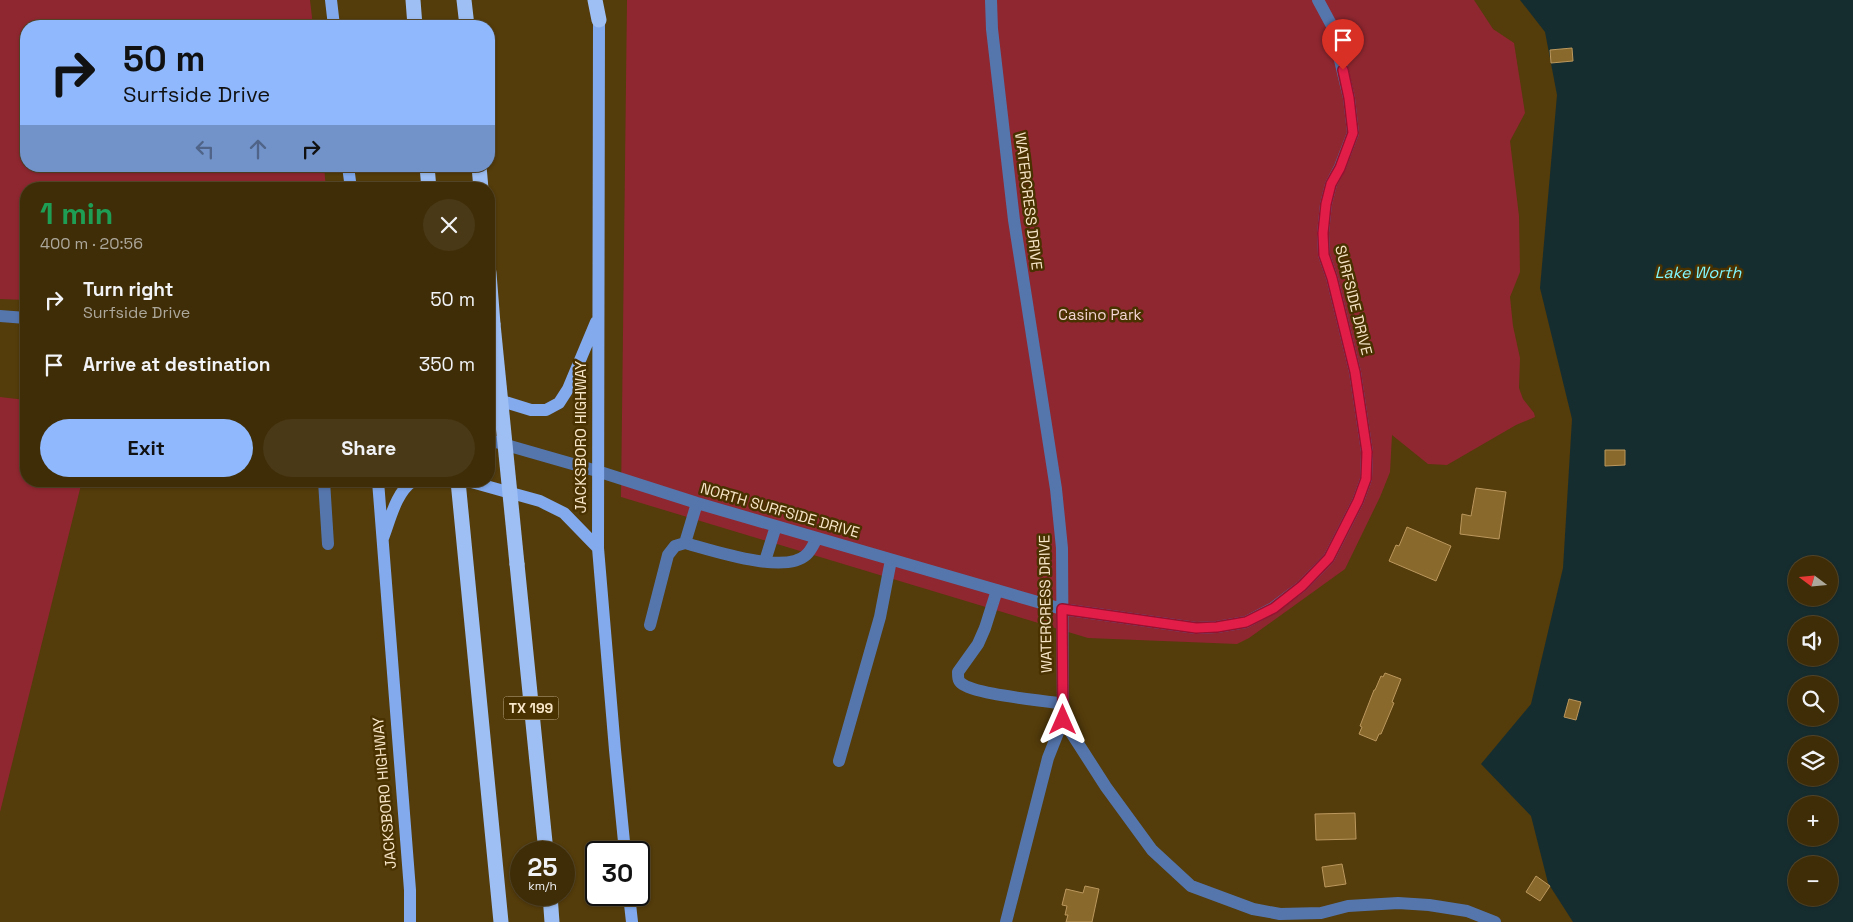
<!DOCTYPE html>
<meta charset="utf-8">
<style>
:root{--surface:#3f2d08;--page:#4a3916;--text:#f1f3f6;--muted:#ada89c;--line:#584929;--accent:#8fb8fd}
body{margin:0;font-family:"Space Grotesk",sans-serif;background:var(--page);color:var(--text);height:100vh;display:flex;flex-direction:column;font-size:19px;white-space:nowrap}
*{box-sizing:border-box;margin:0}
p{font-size:16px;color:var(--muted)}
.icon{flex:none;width:28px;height:28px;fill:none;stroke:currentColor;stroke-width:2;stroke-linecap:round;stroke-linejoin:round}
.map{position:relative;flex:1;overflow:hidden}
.drawer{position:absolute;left:20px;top:182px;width:475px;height:305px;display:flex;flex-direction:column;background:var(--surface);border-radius:20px;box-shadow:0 1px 4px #0004,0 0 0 1px var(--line)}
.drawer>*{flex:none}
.banner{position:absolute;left:20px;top:20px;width:475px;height:152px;border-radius:20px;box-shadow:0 1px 4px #0004,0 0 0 1px var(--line);background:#8fb8fd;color:#111;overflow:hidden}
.needle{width:32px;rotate:286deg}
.fabs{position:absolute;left:1788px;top:556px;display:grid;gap:10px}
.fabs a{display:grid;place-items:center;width:50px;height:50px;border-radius:50%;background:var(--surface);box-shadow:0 1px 4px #0004,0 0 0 1px var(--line);font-size:25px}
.speed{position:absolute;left:510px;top:841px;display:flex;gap:10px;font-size:25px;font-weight:700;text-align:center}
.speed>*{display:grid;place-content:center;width:65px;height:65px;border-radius:50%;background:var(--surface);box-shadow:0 1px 4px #0004,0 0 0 1px var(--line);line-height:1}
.speed small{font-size:12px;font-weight:400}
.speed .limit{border:2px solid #111;border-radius:8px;background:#fff;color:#111}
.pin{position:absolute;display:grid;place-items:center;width:42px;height:42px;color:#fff;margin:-51px -21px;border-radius:50% 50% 50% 0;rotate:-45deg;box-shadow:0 0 5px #0007}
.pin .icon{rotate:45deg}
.me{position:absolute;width:55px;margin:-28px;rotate:0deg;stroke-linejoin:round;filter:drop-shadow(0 0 4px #0008)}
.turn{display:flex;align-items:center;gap:18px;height:105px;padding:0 20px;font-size:22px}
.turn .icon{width:65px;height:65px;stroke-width:2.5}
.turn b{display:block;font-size:35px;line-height:42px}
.lanes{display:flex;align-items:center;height:48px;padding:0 20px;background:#0003;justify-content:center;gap:25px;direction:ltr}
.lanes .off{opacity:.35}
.round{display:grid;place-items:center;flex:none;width:52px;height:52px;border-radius:26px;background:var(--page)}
.summary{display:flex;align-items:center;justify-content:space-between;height:85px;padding:0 20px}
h1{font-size:30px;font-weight:700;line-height:38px;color:#1e9e55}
.primary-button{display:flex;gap:10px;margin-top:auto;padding:10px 20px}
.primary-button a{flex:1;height:58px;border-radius:30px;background:var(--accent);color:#111;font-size:20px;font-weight:700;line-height:58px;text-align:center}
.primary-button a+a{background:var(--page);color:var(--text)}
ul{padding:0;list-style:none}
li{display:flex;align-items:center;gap:15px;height:65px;padding:0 20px}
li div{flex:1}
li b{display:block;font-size:19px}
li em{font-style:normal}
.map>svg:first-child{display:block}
.green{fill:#8f2730}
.water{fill:#162d2f;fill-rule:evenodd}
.building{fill:#8a692d;stroke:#bb985d}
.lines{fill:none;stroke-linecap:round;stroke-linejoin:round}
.minor{stroke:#5576ad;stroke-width:12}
.major{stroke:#82aaed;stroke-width:12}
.highway{stroke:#9ebff4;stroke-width:15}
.highway-bridge{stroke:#9ebff4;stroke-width:15}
.route-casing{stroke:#92132f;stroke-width:12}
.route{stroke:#e11d48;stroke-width:9}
.labels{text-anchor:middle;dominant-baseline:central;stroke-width:5;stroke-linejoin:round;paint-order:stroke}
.shield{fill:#493100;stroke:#c4b08c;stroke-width:1}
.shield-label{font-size:14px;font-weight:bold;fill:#f8e6c8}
.street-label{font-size:15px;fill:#f8e6c8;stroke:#493100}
.park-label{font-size:15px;fill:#f3d4d2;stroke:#493100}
.water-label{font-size:16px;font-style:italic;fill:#81f7fe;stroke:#493100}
</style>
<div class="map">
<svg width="1853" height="922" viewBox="0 0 1853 922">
<rect width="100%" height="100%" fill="#543c0b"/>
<path class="green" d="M0,0H310L313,26H26V166H324L326,189H26V300L0,299Z
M627,0H1474L1493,29L1514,43L1525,113L1510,141L1519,216L1520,272L1510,297L1513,326L1520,358L1519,388L1523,399L1534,413L1535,417L1516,425L1447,465L1428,464L1392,435L1390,472L1380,497L1345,569L1249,638L1237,644L1088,638L621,497Z
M0,397L26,400V481H82L0,812Z"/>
<path class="water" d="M1520,0H1853V922H1573L1548,883L1531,816L1481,764L1531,704L1563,568L1572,419L1540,288L1557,95L1545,32ZM1796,565H1829V598H1796ZM1796,625H1829V658H1796ZM1796,685H1829V718H1796ZM1796,745H1829V778H1796ZM1796,805H1829V838H1796ZM1796,865H1829V898H1796Z"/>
<path class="building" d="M1572,48L1573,61L1551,63L1550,50Z
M1605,450H1625V465L1605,466Z
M1476,488L1506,492L1499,539L1460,534L1462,514L1471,516Z
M1407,527L1451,546L1436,581L1389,561L1396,545L1399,546Z
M1385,673L1401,679L1392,702L1394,703L1381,734H1379L1376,741L1359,734L1362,727L1360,726L1374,690H1375L1381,676L1383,677Z
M1569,699L1581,702L1576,720L1564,717Z
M1355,813L1356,839L1316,840L1315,814Z
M1342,864L1346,884L1325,887L1322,867Z
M1536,876L1550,886L1540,901L1526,892Z
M1085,886L1099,889L1092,922H1066L1068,915H1065L1067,906L1062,905L1066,889L1083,893Z"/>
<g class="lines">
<path class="minor" d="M991,0L992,29L1014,220L1056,489L1062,548L1063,720L1106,787L1152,850L1191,886L1253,909L1280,914L1321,913L1348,906L1398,903L1429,905L1467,911L1495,922
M0,316L26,318
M489,440L597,471L697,503L1062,609L1196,628L1217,627L1246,622L1273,608L1302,586L1329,558L1358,501L1366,479L1367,452L1355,372L1332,278L1324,255L1323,233L1326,204L1331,184L1340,167L1353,133L1349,98L1332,26L1318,0
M324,481L328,544
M685,543L697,503
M765,561L776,526
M997,590L985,628L978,644L958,672C958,676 958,681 961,683C975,695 1042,700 1063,704
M650,625L668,555L675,546L685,543C711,550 785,575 806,555C811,551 814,543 817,538
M839,761L880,617L891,560
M1006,922L1048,758L1063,720"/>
<path class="major" d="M331,0L334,26
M599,20L598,548L615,750L625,852
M348,166L351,189
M489,397L531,410H546L559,403L568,389L596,322
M378,481L410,890V922
M468,481L540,501L564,513L598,548
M383,538C390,520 396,492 413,481
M629,895L632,922"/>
<path class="highway" d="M413,0L415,26
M464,0L467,26
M595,0L599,20
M427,166L429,189
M479,166L481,189
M489,273L493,324
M458,481L501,922
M517,564L546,852
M550,895L552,922"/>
<path class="highway-bridge" d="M493,324L517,564"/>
</g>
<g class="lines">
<g class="route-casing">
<path id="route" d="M1063,720L1062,609L1196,628L1217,627L1246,622L1274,608L1302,586L1329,558L1358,501L1366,479L1367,452L1355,372L1332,278L1324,255L1323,233L1326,204L1331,184L1340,168L1353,133L1349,98L1343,70"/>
</g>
<use href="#route" class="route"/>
</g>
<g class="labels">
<rect class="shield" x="503.5" y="696.5" width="55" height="23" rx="4"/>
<g class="shield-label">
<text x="531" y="708">TX 199</text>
</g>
<g class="street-label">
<text transform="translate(1029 201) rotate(83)">WATERCRESS DRIVE</text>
<text transform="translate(1354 300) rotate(76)">SURFSIDE DRIVE</text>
<text transform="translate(580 437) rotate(-90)">JACKSBORO HIGHWAY</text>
<text transform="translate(780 510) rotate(16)">NORTH SURFSIDE DRIVE</text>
<text transform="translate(1045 604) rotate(-91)">WATERCRESS DRIVE</text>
<text transform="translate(384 793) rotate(-95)">JACKSBORO HIGHWAY</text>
</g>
<g class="park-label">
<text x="1100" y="314">Casino Park</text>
</g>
<g class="water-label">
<text x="1698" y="272">Lake Worth</text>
</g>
</g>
</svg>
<div class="fabs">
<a><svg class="needle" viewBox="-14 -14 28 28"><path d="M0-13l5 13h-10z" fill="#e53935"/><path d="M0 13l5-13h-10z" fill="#ada89c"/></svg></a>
<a><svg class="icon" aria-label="sound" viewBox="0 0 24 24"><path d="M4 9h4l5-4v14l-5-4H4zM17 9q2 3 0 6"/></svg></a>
<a><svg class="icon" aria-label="search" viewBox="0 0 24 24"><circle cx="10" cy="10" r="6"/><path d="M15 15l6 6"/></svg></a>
<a><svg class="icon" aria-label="layers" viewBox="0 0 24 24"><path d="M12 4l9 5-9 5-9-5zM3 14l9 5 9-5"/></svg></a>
<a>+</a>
<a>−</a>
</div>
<div class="speed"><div>25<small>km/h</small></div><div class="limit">30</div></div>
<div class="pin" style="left:1343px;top:70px;background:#d93025"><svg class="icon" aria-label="arrive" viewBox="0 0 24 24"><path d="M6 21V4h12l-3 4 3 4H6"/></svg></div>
<svg class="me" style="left:1063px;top:720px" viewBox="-20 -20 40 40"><path d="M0-17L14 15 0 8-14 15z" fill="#e11d48" stroke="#fff" stroke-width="4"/></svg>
<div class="banner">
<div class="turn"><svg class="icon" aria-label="right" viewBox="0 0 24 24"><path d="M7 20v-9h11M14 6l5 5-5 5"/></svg><div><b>50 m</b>Surfside Drive</div></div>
<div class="lanes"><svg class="icon off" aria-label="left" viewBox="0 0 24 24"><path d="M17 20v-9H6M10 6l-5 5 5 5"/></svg><svg class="icon off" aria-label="ahead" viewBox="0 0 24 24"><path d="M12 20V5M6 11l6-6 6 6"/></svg><svg class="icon" aria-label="right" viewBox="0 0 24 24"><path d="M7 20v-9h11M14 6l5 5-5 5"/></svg></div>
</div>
<section class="drawer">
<div class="summary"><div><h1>1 min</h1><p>400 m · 20:56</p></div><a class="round"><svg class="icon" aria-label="close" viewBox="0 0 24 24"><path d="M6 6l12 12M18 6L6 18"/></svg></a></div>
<ul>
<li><svg class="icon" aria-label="right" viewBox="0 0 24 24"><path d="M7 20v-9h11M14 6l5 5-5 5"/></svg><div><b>Turn right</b><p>Surfside Drive</p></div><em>50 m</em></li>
<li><svg class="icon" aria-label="arrive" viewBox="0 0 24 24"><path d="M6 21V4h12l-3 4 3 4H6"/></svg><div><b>Arrive at destination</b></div><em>350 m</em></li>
</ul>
<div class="primary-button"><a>Exit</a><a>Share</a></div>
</section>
</div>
